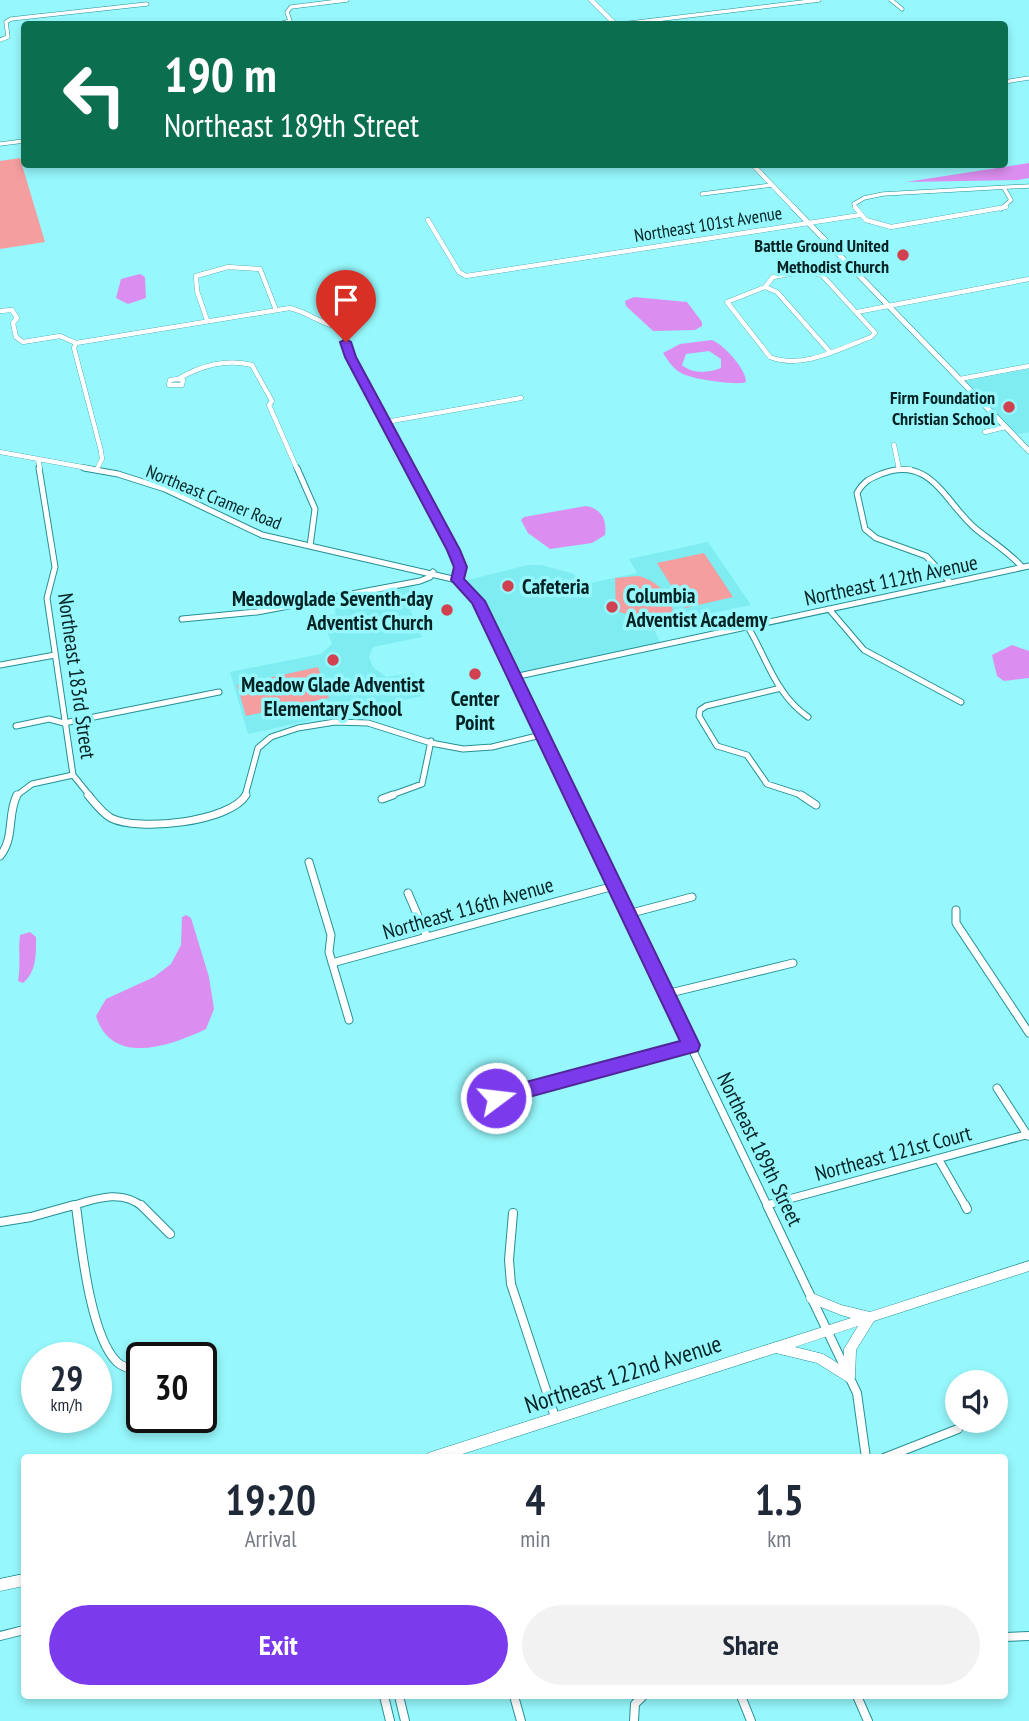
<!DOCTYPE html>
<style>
:root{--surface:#fff;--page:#f2f2f3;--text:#1f2937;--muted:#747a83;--accent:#7c3aed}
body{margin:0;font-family:"PT Sans Narrow",sans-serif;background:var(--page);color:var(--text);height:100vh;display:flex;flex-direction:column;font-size:26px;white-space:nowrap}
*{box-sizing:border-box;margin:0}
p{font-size:23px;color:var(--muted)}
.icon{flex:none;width:38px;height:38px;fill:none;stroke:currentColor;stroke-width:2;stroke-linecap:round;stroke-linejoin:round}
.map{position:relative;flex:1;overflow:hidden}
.side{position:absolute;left:21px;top:1454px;width:987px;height:245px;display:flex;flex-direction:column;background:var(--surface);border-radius:7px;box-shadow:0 4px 10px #0003}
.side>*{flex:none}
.guide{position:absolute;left:21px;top:21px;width:987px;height:147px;border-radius:7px;box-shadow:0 4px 10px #0003;background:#0b6e4f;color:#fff;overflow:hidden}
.buttons{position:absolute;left:945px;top:1370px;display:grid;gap:14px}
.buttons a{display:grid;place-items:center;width:63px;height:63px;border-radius:50%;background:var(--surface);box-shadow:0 4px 10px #0003;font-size:35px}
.speed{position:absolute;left:21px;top:1342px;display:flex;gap:14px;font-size:35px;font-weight:700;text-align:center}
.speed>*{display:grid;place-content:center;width:91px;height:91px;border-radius:50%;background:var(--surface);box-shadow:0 4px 10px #0003;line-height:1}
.speed small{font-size:18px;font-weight:400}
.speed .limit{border:4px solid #111;border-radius:10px;background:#fff;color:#111}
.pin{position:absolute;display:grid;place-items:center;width:60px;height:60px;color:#fff;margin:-72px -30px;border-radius:50% 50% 50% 0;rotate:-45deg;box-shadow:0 0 7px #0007}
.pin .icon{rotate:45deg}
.me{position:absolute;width:77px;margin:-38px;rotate:75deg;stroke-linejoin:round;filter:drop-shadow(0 0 5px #0008)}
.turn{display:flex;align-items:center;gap:24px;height:147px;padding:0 28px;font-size:32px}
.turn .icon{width:91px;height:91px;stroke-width:2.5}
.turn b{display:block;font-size:49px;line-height:60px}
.eta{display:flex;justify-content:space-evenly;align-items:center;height:119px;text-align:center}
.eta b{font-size:42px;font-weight:700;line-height:49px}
.primary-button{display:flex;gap:14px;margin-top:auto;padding:14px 28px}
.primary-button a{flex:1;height:80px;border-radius:42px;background:var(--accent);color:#fff;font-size:28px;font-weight:700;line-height:80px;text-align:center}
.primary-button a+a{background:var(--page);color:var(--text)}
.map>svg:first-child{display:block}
.built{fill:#7eecf1}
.green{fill:#f59e9f}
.water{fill:#db8eef;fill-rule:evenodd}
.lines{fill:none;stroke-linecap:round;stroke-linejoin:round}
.minor-far4-casing{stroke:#259095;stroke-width:4.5}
.minor-far3-casing{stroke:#259095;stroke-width:5}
.minor-far2-casing{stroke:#259095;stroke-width:7}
.minor-far1-casing{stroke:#259095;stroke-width:9}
.minor-casing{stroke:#259095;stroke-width:10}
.major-far1-casing{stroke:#259095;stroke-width:5}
.major-casing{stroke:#259095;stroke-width:6}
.highway-casing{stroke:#259095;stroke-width:1}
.minor-far4{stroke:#fff;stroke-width:3.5}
.minor-far3{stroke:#fff;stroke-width:4.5}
.minor-far2{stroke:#fff;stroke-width:5}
.minor-far1{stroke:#fff;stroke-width:7}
.minor{stroke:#fff;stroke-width:8}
.major-far1{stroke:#fff;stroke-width:4.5}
.major{stroke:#fff;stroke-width:5}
.highway{fill:#fff;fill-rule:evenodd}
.route{fill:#7c3aed;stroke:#51269a;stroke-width:2}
.poi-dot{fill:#d14150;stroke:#96f8fc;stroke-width:2.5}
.labels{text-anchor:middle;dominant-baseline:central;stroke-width:7;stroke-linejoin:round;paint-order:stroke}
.far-street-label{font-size:18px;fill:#022223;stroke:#96f8fc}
.far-poi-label{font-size:18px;font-weight:bold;fill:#022223;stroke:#96f8fc;text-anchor:end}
.street-label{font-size:21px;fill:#022223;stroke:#96f8fc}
.poi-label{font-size:21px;font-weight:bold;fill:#022223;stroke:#96f8fc;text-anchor:start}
.near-street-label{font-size:24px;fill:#022223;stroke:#96f8fc}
</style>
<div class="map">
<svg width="1029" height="1721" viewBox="0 0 1029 1721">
<rect width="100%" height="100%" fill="#96f8fc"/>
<path class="built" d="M1029,369V432L1015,435L964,381Z
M708,542L751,605L652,626L661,644L522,673L513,670L478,597L464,581L528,565H541L574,574L582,585L637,573L629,559Z
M410,584L417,599L407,602L422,637L373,647L369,657L373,667L386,677L413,673L422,696L248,734L230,672L321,654L332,644L321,617L336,614L331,599Z"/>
<path class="green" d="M20,158L45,242L0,249V161Z
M704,553L733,597L685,608L657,563Z
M638,576C657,580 675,598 673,618L634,616L616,611L615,578Z
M318,667L329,698L246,716L237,685Z"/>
<path class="water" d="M1029,163V178L1018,180L906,182Z
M140,274L145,277L146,298L128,304L116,298L121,279Z
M634,297L687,302L702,322V326L695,330L653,331L626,306L625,301Z
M712,340C724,345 746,369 746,382C737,386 693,379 683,374C674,370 668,361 663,353L680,344ZM709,351L721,359V368C709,373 692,374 682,365L686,354Z
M586,506C602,509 607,520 605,535L592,543L550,549L528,533L521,520L524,517Z
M1012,645L1029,651V678L1004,681L997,676L992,655Z
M186,915L191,918L209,977L214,1009L206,1029C170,1046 112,1067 96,1016L106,999L154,977L171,964L181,945L182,917Z
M30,932L36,937C36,953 37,972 23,983L18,981C21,965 18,950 20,935Z"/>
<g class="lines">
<g class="minor-far4-casing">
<path id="minor-far4" d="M891,0L902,9
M280,24L290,21L287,12L291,7L347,0
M622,24L819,0
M0,40L8,37L6,22L11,19L147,4
M1004,82L1029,78
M0,144L24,141
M702,194L772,185
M856,209L854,204L864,198L883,194L1029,186
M1001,209L1011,200L1004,188"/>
</g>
<g class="minor-far3-casing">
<path id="minor-far3" d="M855,207L866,220L891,227L1006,207
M428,220L459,272L466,276L860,215
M806,271L822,275L875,333L871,337C841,348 802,370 770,357L727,302L765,287L773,277Z
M765,287L777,292L829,351
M0,311L12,310L17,318L13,323L16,337L23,342L60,336L76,343
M857,312L1029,279
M207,320L197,291L196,276L228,267L260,269L276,310
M76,343L290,308C310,313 320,324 342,328L350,357L410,469
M76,343L74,348L101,451L102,459L97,469
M178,379C200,366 227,358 252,365L272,401L269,405L297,469
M178,379L183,380L182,385H169L170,380Z
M960,379L1029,366
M386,422L521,398
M985,432L1005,427
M894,445L899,469
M0,452L93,469
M38,459L40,469
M902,469H910"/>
</g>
<g class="minor-far2-casing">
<path id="minor-far2" d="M39,468L55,567L47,598L73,775
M84,468L118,474L165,489L262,535L457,580L473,593L571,796
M297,468L315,509L310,546
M409,468L453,550L460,567L457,580
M951,583L926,556L876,538L865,529L857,493C864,481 869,479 881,474C931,454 945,503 976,529C992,542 1008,551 1022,567
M829,609L864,650L961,702
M182,619L257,612L420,581L430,577L433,572
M748,627C767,659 776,695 808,717
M0,665L55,655
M514,677L1029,566
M781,688L706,706L700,710L699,716L717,746L747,755L767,784L804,796
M16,726L49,719L64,723L219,692
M73,775L90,796
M16,796L32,784L73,775
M245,796L258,748L271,737L298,728L335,722L368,723L431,743L463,749L492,747L541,735
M389,796L422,784L431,741"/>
</g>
<g class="minor-far1-casing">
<path id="minor-far1" d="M88,795C95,803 102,813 111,818C138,832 230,822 246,795
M570,795L768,1207
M801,795L816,805
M382,799L393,795
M0,856C15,838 7,814 17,795
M309,862L331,935L329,952L349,1020
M408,893L427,937
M956,910V923L1029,1033
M628,914L692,897
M332,963L614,886
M666,994L793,963
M997,1088L1028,1136
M496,1098L691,1045
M939,1160L966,1207
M767,1205L1029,1134
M68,1207C93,1200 120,1188 143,1207"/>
</g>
<g class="minor-casing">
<path id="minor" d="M141,1205L170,1234
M767,1205L857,1393L866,1458
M965,1205L967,1209
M76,1206C81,1244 90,1336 117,1362C123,1368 134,1370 142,1372
M513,1213L509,1260L511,1284L555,1417
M0,1222L31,1217L74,1205
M884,1458L958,1429
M0,1636L24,1630
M1004,1637L1029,1636
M384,1696L390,1721
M399,1696L405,1721
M514,1696L521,1721
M741,1696L751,1721
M857,1696L868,1721
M634,1721L635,1704L643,1696"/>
</g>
<g class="major-far1-casing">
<path id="major-far1" d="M591,0L615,24
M752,164L795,209"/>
</g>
<g class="major-casing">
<path id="major" d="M793,207L1029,451"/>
</g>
<g class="highway-casing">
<path id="highway" d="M1029,1261V1271L874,1321L856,1350L855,1377L853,1381L849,1383L817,1363L776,1353L450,1458H425L427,1454L431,1452L851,1318L841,1315L808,1302L806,1298L808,1294L812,1293L841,1305L870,1312ZM858,1326L844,1349V1367L823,1354L795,1347Z
M24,1574V1586L0,1591V1579Z"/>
</g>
<use href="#minor-far4" class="minor-far4"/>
<use href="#minor-far3" class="minor-far3"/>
<use href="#minor-far2" class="minor-far2"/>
<use href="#minor-far1" class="minor-far1"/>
<use href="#minor" class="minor"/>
<use href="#major-far1" class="major-far1"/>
<use href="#major" class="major"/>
<use href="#highway" class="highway"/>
</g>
<path class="route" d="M346,339L351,342L356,357L460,550L467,567L464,579L485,601L700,1045L698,1051L496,1106L489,1103L487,1098L489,1092L496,1090L680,1041L472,603L451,580L454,567L447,550L345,357L340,342Z"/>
<g class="poi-dot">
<circle cx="903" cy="255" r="7"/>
<circle cx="1009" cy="407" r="7"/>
<circle cx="508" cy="586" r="7"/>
<circle cx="612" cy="607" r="7"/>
<circle cx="447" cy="610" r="7"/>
<circle cx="333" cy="660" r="7"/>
<circle cx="475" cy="674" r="7"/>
</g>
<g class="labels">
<g class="far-street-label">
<text transform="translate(708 224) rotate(-9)">Northeast 101st Avenue</text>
<text transform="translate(214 497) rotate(22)">Northeast Cramer Road</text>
</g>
<g class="far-poi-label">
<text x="889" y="245">Battle Ground United<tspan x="889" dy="21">Methodist Church</tspan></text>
<text x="995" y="397">Firm Foundation<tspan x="995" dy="21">Christian School</tspan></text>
</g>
<g class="street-label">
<text transform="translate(891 580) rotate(-12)">Northeast 112th Avenue</text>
<text transform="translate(77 676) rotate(82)">Northeast 183rd Street</text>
<text transform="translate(468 908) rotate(-16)">Northeast 116th Avenue</text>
<text transform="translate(760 1149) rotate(64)">Northeast 189th Street</text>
<text transform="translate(893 1153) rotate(-15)">Northeast 121st Court</text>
</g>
<g class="poi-label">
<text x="522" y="586">Cafeteria</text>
<text x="626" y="595">Columbia<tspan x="626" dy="24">Adventist Academy</tspan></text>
<text x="433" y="598" text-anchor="end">Meadowglade Seventh-day<tspan x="433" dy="24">Adventist Church</tspan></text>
<text x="333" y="684" text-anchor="middle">Meadow Glade Adventist<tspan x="333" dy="24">Elementary School</tspan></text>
<text x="475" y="698" text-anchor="middle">Center<tspan x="475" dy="24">Point</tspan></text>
</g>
<g class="near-street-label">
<text transform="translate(623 1374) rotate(-18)">Northeast 122nd Avenue</text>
</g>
</g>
</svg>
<div class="buttons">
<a><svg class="icon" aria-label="sound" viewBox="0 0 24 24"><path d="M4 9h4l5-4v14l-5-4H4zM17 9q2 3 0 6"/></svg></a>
</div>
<div class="speed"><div>29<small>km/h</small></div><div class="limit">30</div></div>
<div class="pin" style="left:346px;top:342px;background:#d93025"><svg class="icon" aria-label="arrive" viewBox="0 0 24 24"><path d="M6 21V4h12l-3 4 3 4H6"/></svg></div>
<svg class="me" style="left:496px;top:1098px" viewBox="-20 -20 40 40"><circle r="17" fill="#7c3aed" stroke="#fff" stroke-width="3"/><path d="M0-11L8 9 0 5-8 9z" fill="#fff"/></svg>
<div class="guide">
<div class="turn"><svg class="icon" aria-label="left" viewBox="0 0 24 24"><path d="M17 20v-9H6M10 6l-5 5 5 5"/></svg><div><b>190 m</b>Northeast 189th Street</div></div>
</div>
<section class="side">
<div class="eta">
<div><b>19:20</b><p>Arrival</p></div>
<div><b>4</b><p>min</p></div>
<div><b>1.5</b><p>km</p></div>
</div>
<div class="primary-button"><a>Exit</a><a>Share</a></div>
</section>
</div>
